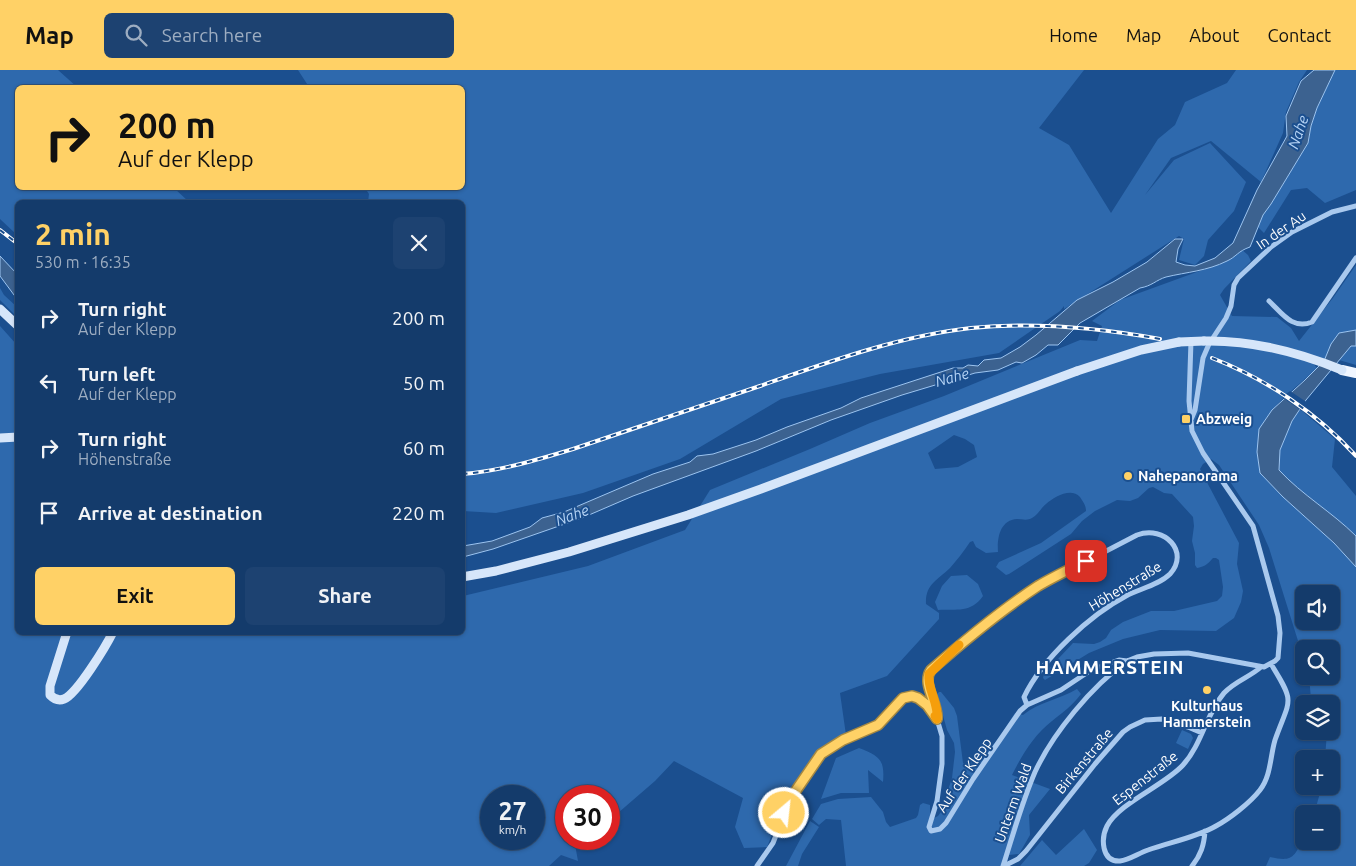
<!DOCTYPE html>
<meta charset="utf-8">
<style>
:root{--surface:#143b6b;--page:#1d4271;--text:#f1f3f6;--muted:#9dadc1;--line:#33557e;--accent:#ffd166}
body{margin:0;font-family:Ubuntu,sans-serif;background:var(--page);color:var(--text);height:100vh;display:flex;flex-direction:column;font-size:19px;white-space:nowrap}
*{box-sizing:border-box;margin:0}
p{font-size:16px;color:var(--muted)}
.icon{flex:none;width:28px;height:28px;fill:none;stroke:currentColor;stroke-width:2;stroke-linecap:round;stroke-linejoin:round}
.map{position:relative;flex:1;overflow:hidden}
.details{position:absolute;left:15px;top:130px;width:450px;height:435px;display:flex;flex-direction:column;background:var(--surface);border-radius:8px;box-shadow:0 1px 4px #0004,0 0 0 1px var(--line)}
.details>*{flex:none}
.hud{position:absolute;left:15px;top:15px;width:450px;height:105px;border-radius:8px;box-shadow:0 1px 4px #0004,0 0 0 1px var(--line);background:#ffd166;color:#111;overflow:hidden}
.tools{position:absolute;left:1295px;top:515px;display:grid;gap:10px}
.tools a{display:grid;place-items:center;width:45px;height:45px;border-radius:8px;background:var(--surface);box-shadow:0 1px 4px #0004,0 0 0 1px var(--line);font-size:25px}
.speed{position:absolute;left:480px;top:715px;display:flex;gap:10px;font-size:25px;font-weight:700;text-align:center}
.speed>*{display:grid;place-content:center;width:65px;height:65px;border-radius:50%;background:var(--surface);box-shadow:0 1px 4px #0004,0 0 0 1px var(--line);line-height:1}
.speed small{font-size:12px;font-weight:400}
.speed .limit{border:8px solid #d22;background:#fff;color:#111}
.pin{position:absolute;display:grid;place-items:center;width:42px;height:42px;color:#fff;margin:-21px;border-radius:10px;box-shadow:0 2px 8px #0006}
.me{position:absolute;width:55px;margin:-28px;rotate:28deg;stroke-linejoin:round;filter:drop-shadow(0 0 4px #0008)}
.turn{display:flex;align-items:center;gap:18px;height:105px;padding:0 20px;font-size:22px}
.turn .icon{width:65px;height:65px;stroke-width:2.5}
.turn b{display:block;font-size:35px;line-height:42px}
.round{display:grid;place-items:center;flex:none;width:52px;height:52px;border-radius:8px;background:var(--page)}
.summary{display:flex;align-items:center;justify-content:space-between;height:85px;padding:0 20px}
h1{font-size:30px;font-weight:700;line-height:38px;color:var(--accent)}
.button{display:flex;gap:10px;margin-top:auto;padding:10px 20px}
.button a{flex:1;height:58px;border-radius:8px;background:var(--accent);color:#111;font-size:20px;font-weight:700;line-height:58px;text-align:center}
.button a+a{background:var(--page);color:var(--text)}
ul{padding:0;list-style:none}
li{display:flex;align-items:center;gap:15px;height:65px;padding:0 20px}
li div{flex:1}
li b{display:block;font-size:19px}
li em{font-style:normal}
header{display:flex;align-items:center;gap:30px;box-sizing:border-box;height:70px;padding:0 25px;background:var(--accent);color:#111}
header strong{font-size:24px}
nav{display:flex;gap:28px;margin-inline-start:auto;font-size:18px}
.search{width:350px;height:45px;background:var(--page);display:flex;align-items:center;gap:12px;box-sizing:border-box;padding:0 18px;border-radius:8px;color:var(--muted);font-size:19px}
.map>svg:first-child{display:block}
.green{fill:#2e69ad;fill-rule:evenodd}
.water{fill:#3c6290;stroke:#9cc4f0}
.pier{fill:#1b4f8f}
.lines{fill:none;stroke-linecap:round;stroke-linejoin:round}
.street{stroke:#a9c9ee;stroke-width:5}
.secondary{stroke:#d6e6fa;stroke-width:9}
.primary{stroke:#f0f6ff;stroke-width:10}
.rail-casing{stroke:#fff;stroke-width:4}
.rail{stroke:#1b4f8f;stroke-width:2;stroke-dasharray:5.5;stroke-linecap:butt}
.secondary-bridge{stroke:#d6e6fa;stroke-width:9}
.route-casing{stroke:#a68842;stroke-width:12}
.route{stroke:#ffd166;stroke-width:9}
.slow{stroke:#f59e0b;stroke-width:9}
.poi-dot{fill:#ffd166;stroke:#1b4f8f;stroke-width:2}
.labels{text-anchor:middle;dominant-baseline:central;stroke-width:4;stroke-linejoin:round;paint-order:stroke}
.street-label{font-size:14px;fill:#fff;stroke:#1b4f8f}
.poi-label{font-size:14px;font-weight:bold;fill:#fff;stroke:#1b4f8f;text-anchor:start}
.water-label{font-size:15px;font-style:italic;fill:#b5d3f5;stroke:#1b4f8f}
.district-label{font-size:19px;font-weight:bold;letter-spacing:1px;fill:#fff;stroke:#1b4f8f}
</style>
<header>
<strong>Map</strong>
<div class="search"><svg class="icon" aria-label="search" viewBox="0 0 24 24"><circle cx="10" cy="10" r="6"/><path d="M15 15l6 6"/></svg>Search here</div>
<nav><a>Home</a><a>Map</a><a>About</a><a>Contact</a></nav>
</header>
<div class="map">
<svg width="1356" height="796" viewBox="0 0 1356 796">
<rect width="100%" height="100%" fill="#1b4f8f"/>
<path class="green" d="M0,0H58L77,17L18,18V118H174L189,132H18L17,165L0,149Z
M298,0H1084L1039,58L1069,75L1111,143L1158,69L1175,55L1185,32L1227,13L1236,0H1307L1299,12L1286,42L1283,63L1261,112L1211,71L1171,88L1145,125L1174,90L1210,73L1246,112L1234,141L1208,170L1204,186L1195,195L1179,190L1184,169L1179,166L1064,239V236L1060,241L999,283L880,304L781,329L680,389L583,423L496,443L463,441L462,132H368L369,124L365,118H462V18L309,17Z
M1335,0H1356V120L1325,133L1307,118L1291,120L1264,163L1258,157L1263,145L1271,134L1308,73L1311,56L1317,38Z
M1241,179L1248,185L1251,191L1224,219L1220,225L1232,246L1277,247L1291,258L1299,271L1333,228L1356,195V260L1339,263L1324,291L1312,292L1317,298C1301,314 1260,343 1259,366L1260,403L1283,427L1334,473L1356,497V796H1266L1270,787C1292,792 1294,788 1304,767V771H1331V744H1314L1322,716H1331V689H1325L1327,661H1331V634H1314L1311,629L1309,606H1331V579H1304V590L1269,478L1259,455L1219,395L1211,389L1203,394L1200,399L1239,473L1237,494L1243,521L1241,532L1234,548L1216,561L1160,560L1123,569L1089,583L1050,607L1045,610L1043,608L1044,604L1073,573L1094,574L1100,572L1106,568L1111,560L1123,552L1151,541H1174L1217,531L1222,526L1223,517L1219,490L1216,488H1213C1208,494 1204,497 1197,498L1195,495V483L1192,471L1194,456L1193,447L1172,424L1164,423L1153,417L1149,418L1138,428L1130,431L1117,430L1095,441L1082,451L1071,464L1009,504L1006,505L996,497L999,492L1041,473L1086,441C1086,435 1083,432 1080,427C1071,417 1054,427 1046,434C1041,438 1038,445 1032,448C1027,451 1022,449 1017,449C1000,450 997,468 998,482L986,483L976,477L973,471L970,472C964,481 957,490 950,498C938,510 925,514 926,534L939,543V549L887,606L840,623L846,665L832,673L816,686L783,737L767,777L744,778L735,757L743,728L674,691L655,711L611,749H609V726H566V769H574L578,791L561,785L549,796H0V256L17,275L18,562H462L463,526L588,496L685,460L710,420L810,379L870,353L944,326L1080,270L1097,271L1102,256L1092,251L1120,230L1216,195ZM954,365L965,369L974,375L977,387L958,397L935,399L928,383ZM1304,524H1331V551H1304ZM491,726H534V769H491Z
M0,218L4,225L17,237V247L0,230Z
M1351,276H1356V295L1339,290Z
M1300,339L1335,369L1332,397L1356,426V466C1332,442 1302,425 1279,401L1280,380L1292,351Z
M967,505L978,514L983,526C971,543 957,539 938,540L935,532L942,516L951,506Z
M1077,619L1081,624C1072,636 1063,642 1052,651C1034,665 1022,685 1012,705L1050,719L1029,745L1030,765L1019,784L1009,785L1006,796H846L841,750L826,749L819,755L812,749L821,734L838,729L871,727L883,742L886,752L890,757L916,748L918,745L920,735L923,733L930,735V750L938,746L941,742L952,708L955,682L954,673L947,660L937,624L939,622H941L954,638L957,646L963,693L966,695C973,689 983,684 989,679C1000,669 1007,655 1015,643L1023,645C1039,632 1060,629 1077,619Z
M1182,660L1191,664L1193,668L1188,679L1176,673Z
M859,678C879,686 885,689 883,712L868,700L869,723H841L821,729L836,688Z
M810,751L819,757L802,784L798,796H786Z
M1084,759L1097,780L1089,793L1084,796H1020L1042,770L1056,785Z"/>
<path class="water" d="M1314,0H1335L1317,38L1311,56L1308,73L1271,134L1263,145L1250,177C1238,181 1236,187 1227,191C1207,201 1187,202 1166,207C1156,210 1152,216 1140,218L1080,253L1058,275H1048L1036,285L1022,293L1016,292L998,300L975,303L902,325L831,350L756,381L633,426L582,448L493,479L463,487V476L492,471L530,457L542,448L564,442L653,404L690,392L697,386L713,384L756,370L787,357L841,338L861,328L953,298H963L968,295L978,296L984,290L1001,288L1020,277L1036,265L1077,230L1113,212L1147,192L1175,169H1183L1178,179L1176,192L1185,195L1195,196L1215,188L1233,173L1257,120L1287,66L1286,46L1301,11Z
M0,186L17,204V229L0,206Z
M1356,260V276H1351L1306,330L1292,351L1280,380L1279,400C1302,425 1332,442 1356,466V497L1334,473L1283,427L1260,403L1257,382L1259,359L1272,340L1305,310L1324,291L1331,274L1339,263Z"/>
<path class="pier" d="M1290,321L1308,333L1302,341L1282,327Z"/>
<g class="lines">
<path class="street" d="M1269,231C1282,243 1292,260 1312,252L1356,188
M1190,352L1195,340L1203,288L1209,274L1226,248L1231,236L1234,215L1238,208L1271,177L1292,162L1332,142L1356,136
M1261,597C1250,607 1235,611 1224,623C1206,644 1202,674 1183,695C1165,715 1119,733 1107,756C1101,768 1101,792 1120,791C1129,790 1139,783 1148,780C1170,772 1195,768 1216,756C1229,749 1250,733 1260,720C1271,706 1270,687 1275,670C1290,628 1296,634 1271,594
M937,649C939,633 926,619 929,604L972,564L1039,516L1137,465C1165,455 1190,482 1170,504C1159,515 1139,519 1126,526C1090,545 1042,589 1024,627L1027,635
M757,796L773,773L790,730L821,684L843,670L878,655L898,631L907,627L917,628L927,635L937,649L942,666V694L937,731L929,757L931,761L940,759L946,753L973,709L1020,641L1027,635L1061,620L1091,600L1119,590L1127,591L1137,587L1154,584L1188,583L1264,597L1275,591L1278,588L1280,563L1278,546L1253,456L1203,383L1192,361L1189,331L1191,271
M1003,796C1013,765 1022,732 1035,702C1053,663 1092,616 1127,591
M1004,796L1018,789L1026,781L1095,694L1123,662L1130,657L1145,650L1162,649L1188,657L1202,663
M1192,796C1201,785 1204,775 1205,761"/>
<path class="secondary" d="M0,239L18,256
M1179,272L1204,271
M0,368L18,367
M462,507L496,501L569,482L688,445L761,419L1077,301
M67,562L50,616V625C54,629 59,631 64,629C77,624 106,576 113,562"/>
<path class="primary" d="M1342,300L1356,303"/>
<g class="rail-casing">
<path id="rail" d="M0,160L18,174
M1212,288C1266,309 1317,343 1356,386
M462,404C500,401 537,390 573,379C635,358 697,337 760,316C828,292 899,266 971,258C1032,252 1100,258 1160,269"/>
</g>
<use href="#rail" class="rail"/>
<path class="secondary-bridge" d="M1204,271C1252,270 1298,282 1342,300
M1077,301L1141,280L1179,272"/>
</g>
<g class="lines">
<g class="route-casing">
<path id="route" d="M784,743L797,719L821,684L843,670L878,655L903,628L912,626L918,628L927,635L937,649C939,634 921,614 931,600C965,570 1000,541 1038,516C1053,507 1070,499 1086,491"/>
</g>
<use href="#route" class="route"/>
<path class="slow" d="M935,646L937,649C939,633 927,619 929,604L959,575"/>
</g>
<g class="poi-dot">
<rect x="1181" y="344" width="10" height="10" rx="2.5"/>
<circle cx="1128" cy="406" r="5"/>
<circle cx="1207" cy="620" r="5"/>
</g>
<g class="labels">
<g class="street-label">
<text transform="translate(1281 160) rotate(-34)">In der Au</text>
<text transform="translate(1125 516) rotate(-31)">Höhenstraße</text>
<text transform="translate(1084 691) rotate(-50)">Birkenstraße</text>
<text transform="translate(964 705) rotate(-56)">Auf der Klepp</text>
<text transform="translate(1145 708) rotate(-38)">Espenstraße</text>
<text transform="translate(1013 733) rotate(-70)">Unterm Wald</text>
</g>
<g class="poi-label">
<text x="1196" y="349">Abzweig</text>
<text x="1138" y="406">Nahepanorama</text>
<text x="1207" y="636" text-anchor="middle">Kulturhaus<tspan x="1207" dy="16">Hammerstein</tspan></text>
</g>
<g class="water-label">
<text transform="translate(1298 62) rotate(-71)">Nahe</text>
<text transform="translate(952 307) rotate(-16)">Nahe</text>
<text transform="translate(572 445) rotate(-21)">Nahe</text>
</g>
<g class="district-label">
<text x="1110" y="597">HAMMERSTEIN</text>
</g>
</g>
</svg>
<div class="tools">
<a><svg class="icon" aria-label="sound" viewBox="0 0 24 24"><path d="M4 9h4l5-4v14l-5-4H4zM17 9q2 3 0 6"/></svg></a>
<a><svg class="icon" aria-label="search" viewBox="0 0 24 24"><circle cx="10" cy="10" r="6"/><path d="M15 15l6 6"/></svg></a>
<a><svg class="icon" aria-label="layers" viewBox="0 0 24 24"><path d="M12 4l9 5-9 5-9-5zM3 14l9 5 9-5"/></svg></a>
<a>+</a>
<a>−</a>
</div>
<div class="speed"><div>27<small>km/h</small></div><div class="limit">30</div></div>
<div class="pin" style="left:1086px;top:491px;background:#d93025"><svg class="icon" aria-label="arrive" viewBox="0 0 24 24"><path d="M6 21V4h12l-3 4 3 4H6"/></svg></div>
<svg class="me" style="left:784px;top:743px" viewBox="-20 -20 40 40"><circle r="17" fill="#ffd166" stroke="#fff" stroke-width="3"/><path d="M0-11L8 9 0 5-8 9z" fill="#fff"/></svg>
<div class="hud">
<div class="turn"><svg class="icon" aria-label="right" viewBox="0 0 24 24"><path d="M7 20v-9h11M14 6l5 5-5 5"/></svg><div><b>200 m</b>Auf der Klepp</div></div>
</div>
<section class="details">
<div class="summary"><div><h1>2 min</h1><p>530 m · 16:35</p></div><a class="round"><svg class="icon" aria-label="close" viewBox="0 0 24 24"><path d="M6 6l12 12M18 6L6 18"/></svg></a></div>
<ul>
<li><svg class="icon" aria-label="right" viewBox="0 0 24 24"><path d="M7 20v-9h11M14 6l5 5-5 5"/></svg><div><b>Turn right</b><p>Auf der Klepp</p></div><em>200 m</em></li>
<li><svg class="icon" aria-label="left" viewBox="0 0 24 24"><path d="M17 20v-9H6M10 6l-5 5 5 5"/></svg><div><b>Turn left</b><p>Auf der Klepp</p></div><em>50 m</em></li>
<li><svg class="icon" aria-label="right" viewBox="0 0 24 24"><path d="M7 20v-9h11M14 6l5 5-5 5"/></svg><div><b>Turn right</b><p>Höhenstraße</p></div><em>60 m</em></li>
<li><svg class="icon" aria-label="arrive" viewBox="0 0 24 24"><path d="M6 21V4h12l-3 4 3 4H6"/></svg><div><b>Arrive at destination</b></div><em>220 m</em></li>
</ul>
<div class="button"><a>Exit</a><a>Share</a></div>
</section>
</div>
